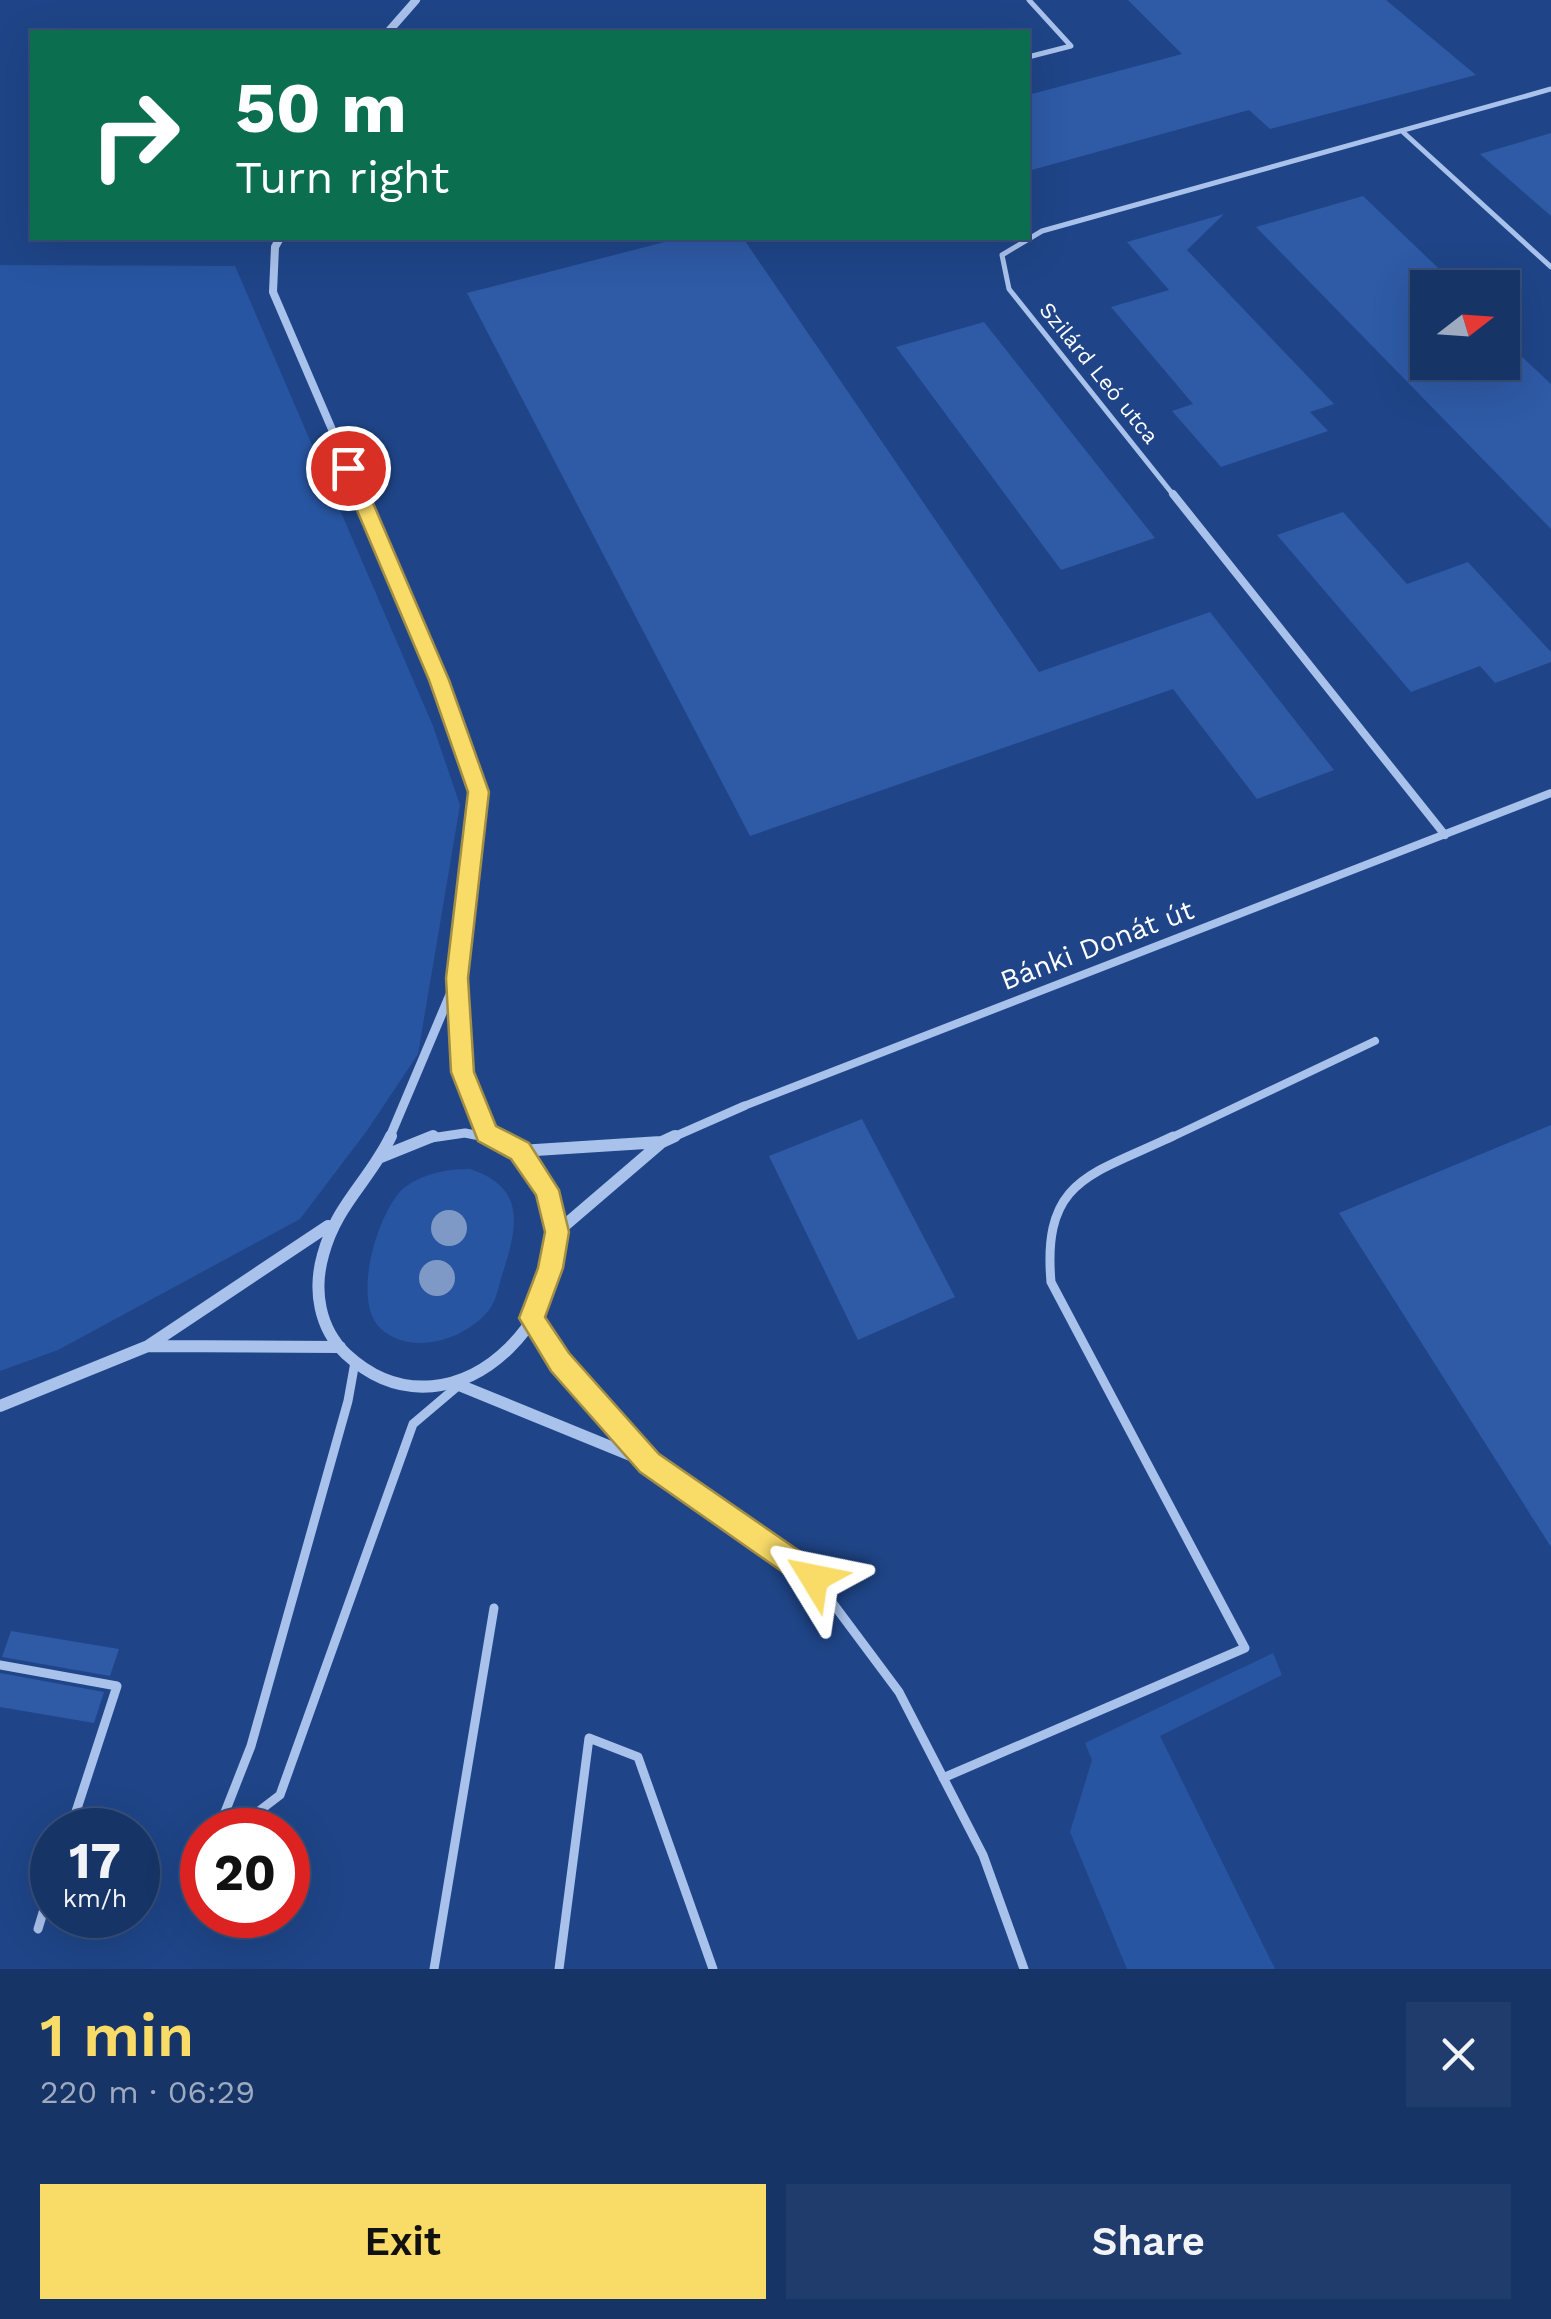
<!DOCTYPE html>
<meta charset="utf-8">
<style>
:root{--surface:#173466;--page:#203c6c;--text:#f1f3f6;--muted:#9eaabf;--line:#364f7a;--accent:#f9db68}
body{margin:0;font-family:"Work Sans",sans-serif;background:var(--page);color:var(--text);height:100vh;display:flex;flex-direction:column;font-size:38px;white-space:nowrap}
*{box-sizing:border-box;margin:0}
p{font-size:32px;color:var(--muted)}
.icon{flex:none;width:55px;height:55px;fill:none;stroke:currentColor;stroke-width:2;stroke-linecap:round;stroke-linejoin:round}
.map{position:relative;height:1969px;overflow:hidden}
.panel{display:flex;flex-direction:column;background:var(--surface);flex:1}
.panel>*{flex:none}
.hud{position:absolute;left:30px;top:30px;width:1000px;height:210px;border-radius:0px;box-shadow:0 10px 40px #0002,0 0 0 2px var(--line);background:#0b6e4f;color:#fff;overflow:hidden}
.needle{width:65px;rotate:73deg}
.buttons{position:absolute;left:1410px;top:270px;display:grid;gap:20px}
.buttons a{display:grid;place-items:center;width:110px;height:110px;border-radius:0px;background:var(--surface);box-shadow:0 10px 40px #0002,0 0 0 2px var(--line);font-size:50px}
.speed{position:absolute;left:30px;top:1808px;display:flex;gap:20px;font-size:50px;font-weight:700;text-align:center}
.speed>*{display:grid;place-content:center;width:130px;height:130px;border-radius:50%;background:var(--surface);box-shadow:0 10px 40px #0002,0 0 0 2px var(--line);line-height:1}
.speed small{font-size:25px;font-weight:400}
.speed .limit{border:15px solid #d22;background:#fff;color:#111}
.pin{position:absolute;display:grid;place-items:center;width:85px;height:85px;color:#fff;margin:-42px;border:5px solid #fff;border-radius:50%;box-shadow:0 2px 10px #0007}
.me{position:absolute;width:110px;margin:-55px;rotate:305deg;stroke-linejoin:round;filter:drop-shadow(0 0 8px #0008)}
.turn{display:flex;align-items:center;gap:35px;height:210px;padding:0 40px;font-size:45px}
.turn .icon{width:130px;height:130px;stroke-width:2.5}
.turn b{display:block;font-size:70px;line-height:85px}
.round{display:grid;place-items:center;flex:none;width:105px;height:105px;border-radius:0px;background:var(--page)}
.headline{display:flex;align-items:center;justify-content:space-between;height:170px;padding:0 40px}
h1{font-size:60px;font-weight:600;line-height:75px;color:var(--accent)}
.cta{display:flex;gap:20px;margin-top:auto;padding:20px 40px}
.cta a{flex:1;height:115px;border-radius:0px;background:var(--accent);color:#111;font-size:40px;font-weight:600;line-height:115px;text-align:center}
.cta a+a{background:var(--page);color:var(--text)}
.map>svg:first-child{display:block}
.green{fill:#2855a1}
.building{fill:#2e5aa6}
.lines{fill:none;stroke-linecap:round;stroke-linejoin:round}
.service-far2{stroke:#a9c2eb;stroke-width:5}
.service-far1{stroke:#a9c2eb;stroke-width:8}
.service{stroke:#a9c2eb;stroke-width:9}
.minor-far2{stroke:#a9c2eb;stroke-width:8}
.minor-far1{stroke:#a9c2eb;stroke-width:9}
.minor{stroke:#a9c2eb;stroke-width:12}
.tree{fill:#7f99c6}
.route{fill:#f9db68;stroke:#a28e44;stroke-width:2.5}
.labels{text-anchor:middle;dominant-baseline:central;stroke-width:10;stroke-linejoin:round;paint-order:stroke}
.far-street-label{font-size:22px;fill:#fff;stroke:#1f4588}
.street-label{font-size:28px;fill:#fff;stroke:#1f4588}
</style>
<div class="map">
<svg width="1551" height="1969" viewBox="0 0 1551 1969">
<rect width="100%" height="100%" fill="#1f4588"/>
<path class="green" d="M0,265L235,266L433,726L460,805L418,1054L366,1132L300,1219L58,1350L0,1371Z
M470,1169C528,1188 517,1229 502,1275C499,1286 496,1301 489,1310C465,1340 411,1357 380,1328C351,1300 378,1209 405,1187C424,1173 448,1169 470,1169Z
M1273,1653L1282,1675L1160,1736L1275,1969H1127L1070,1832L1092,1760L1085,1743Z"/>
<path class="building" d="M1128,0H1386L1476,75L1270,129L1249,110L1028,171V95L1182,54Z
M1551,133V216L1480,154Z
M1363,196L1459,288H1428V362H1502V338L1551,384V529L1256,227Z
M1224,214L1187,250L1334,404L1310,412L1328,431L1221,467L1172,411L1193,404L1111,307L1169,290L1127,242Z
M680,238H743L1039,672L1210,612L1334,770L1257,799L1173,689L750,836L467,293Z
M984,322L1155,538L1061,570L896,347Z
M1343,512L1407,584L1468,562L1551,652V662L1495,683L1480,666L1411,692L1277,535Z
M862,1119L955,1297L858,1340L769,1156Z
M1551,1125V1547L1339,1213Z
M11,1631L119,1649L110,1676L2,1657Z
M0,1673L104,1692L94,1723L0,1707Z"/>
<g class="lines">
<path class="service-far2" d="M1028,57L1071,46L1029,0
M1403,132L1551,267
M1175,497L1009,289L1002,255L1042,231L1551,89"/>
<path class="service-far1" d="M1173,494L1445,835
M744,1106L1551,793
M1168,1139L1375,1041"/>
<path class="service" d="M650,1463L814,1578L899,1692L983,1855L1024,1969
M0,1665L117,1686L70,1830
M943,1778L1245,1648L1051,1282C1042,1178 1092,1175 1173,1136
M218,1830L251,1746L348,1401L355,1362
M234,1830L280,1795L413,1424L459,1385
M38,1929L52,1883
M434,1969L494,1608
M559,1969L589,1738L638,1757L713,1969"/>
<path class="minor-far2" d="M388,32L416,0
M280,238L275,247L273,292L361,497"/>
<path class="minor-far1" d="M360,494L439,680L479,792L457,978L462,1072L486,1133
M389,1139L457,978
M424,1139L465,1133L495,1139
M669,1139L744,1106"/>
<path class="minor" d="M391,1136C370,1180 336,1205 323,1255C313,1290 319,1328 346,1354C457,1457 606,1293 539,1180C526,1158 512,1144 488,1136
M520,1151L661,1142
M381,1157L433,1136
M557,1232L662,1142L675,1136
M532,1319L560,1362L646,1459
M149,1346L340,1347
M459,1385L650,1463
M0,1406L148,1346L328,1226"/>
</g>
<g class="tree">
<circle cx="449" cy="1228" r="18"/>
<circle cx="437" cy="1278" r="18"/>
</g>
<path class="route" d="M348,462L358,468L449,680L489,792L468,978L474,1072L496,1126L529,1143L559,1190L569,1232L563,1268L545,1317L569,1353L659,1454L824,1568L828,1578L824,1587L814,1591L804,1587L640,1472L551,1371L519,1318L538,1268L545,1232L536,1195L511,1159L478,1141L451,1072L446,978L468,792L429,680L339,468Z"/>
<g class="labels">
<g class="far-street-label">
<text transform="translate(1099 373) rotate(51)">Szilárd Leó utca</text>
</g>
<g class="street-label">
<text transform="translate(1097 945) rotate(-21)">Bánki Donát út</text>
</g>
</g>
</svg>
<div class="buttons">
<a><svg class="needle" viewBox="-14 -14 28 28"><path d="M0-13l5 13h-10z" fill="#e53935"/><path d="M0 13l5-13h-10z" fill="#9eaabf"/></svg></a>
</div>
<div class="speed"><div>17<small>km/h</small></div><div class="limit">20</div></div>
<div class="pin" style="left:348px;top:468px;background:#d93025"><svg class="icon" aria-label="arrive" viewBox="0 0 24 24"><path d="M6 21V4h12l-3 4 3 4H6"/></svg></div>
<svg class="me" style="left:814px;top:1578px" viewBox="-20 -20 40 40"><path d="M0-17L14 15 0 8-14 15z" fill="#f9db68" stroke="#fff" stroke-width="4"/></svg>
<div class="hud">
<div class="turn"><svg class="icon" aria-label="right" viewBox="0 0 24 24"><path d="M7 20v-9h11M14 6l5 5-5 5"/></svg><div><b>50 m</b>Turn right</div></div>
</div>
</div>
<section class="panel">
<div class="headline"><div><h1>1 min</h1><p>220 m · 06:29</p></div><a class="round"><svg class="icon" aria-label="close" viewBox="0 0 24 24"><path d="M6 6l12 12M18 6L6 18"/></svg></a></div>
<div class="cta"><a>Exit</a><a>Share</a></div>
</section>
